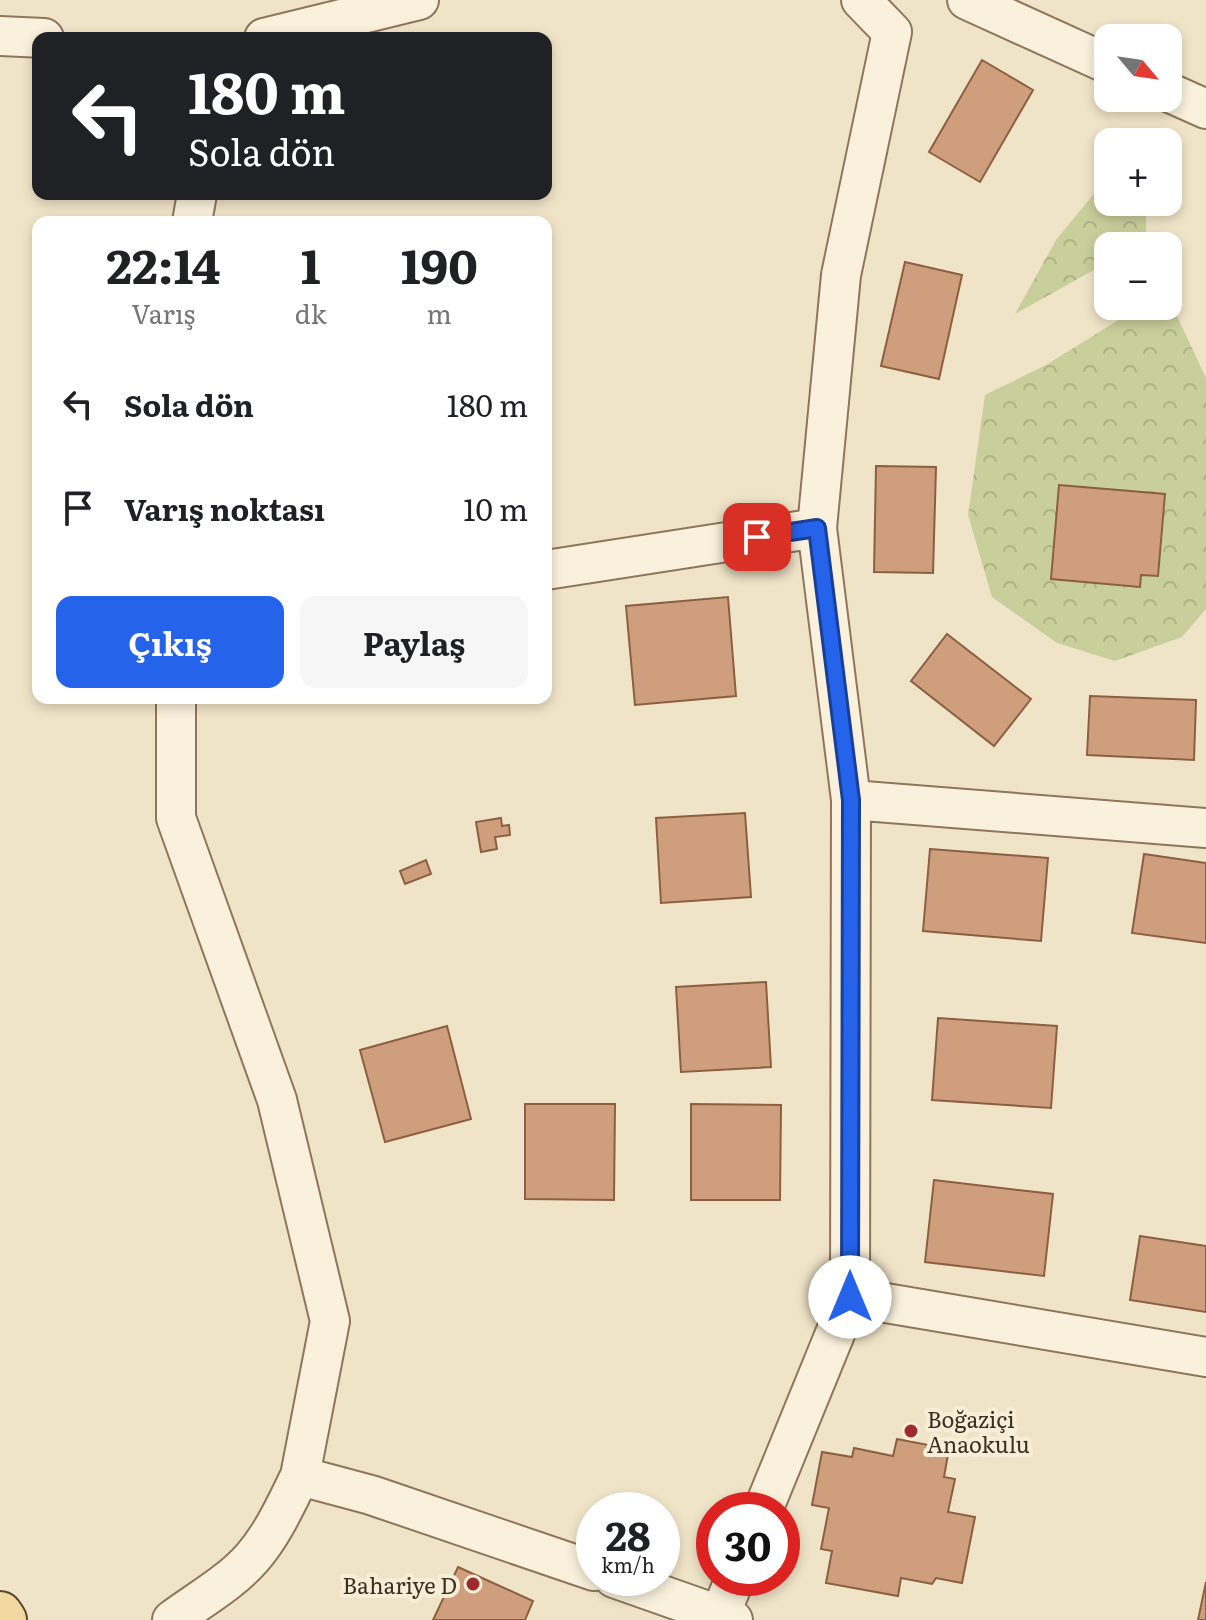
<!DOCTYPE html>
<html lang="tr">
<meta charset="utf-8">
<style>
:root{--surface:#fff;--page:#f6f6f6;--text:#202124;--muted:#757577;--accent:#2563eb}
body{margin:0;font-family:Literata,serif;background:var(--page);color:var(--text);height:100vh;display:flex;flex-direction:column;font-size:30px;white-space:nowrap}
*{box-sizing:border-box;margin:0}
p{font-size:26px;color:var(--muted)}
.icon{flex:none;width:44px;height:44px;fill:none;stroke:currentColor;stroke-width:2;stroke-linecap:round;stroke-linejoin:round}
.map{position:relative;flex:1;overflow:hidden}
.details{position:absolute;left:32px;top:216px;width:520px;height:488px;display:flex;flex-direction:column;background:var(--surface);border-radius:16px;box-shadow:0 4px 12px #0003}
.details>*{flex:none}
.guide{position:absolute;left:32px;top:32px;width:520px;height:168px;border-radius:16px;box-shadow:0 4px 12px #0003;background:#202124;color:#fff;overflow:hidden}
.needle{width:52px;rotate:119deg}
.tools{position:absolute;left:1094px;top:24px;display:grid;gap:16px}
.tools a{display:grid;place-items:center;width:88px;height:88px;border-radius:16px;background:var(--surface);box-shadow:0 4px 12px #0003;font-size:40px}
.speed{position:absolute;left:576px;top:1492px;display:flex;gap:16px;font-size:40px;font-weight:700;text-align:center}
.speed>*{display:grid;place-content:center;width:104px;height:104px;border-radius:50%;background:var(--surface);box-shadow:0 4px 12px #0003;line-height:1}
.speed small{font-size:20px;font-weight:400}
.speed .limit{border:12px solid #d22;background:#fff;color:#111}
.pin{position:absolute;display:grid;place-items:center;width:68px;height:68px;color:#fff;margin:-34px;border-radius:16px;box-shadow:0 4px 12px #0006}
.me{position:absolute;width:88px;margin:-44px;rotate:0deg;stroke-linejoin:round;filter:drop-shadow(0 0 6px #0008)}
.turn{display:flex;align-items:center;gap:28px;height:168px;padding:0 24px;font-size:36px}
.turn .icon{width:104px;height:104px;stroke-width:2.5}
.turn b{display:block;font-size:56px;line-height:68px}
.eta{display:flex;justify-content:space-evenly;align-items:center;height:136px;text-align:center}
.eta b{font-size:48px;font-weight:700;line-height:56px}
.action{display:flex;gap:16px;margin-top:auto;padding:16px 24px}
.action a{flex:1;height:92px;border-radius:16px;background:var(--accent);color:#fff;font-size:32px;font-weight:700;line-height:92px;text-align:center}
.action a+a{background:var(--page);color:var(--text)}
ul{padding:0;list-style:none}
li{display:flex;align-items:center;gap:24px;height:104px;padding:0 24px}
li div{flex:1}
li b{display:block;font-size:30px}
li em{font-style:normal}
.map>svg:first-child{display:block}
.park{fill:url(#park-crowns)}
.building{fill:#cf9f7d;stroke:#8d5f41;stroke-width:2}
.lines{fill:none;stroke-linecap:round;stroke-linejoin:round}
.minor-casing{stroke:#8d765c;stroke-width:42}
.major-casing{stroke:#5b4430;stroke-width:48}
.minor{stroke:#faf1dc;stroke-width:38}
.major{stroke:#f3d9a0;stroke-width:44}
.route-casing{stroke:#184099;stroke-width:20}
.route{stroke:#2563eb;stroke-width:14}
.poi-dot{fill:#9e2a2b;stroke:#f7eed8;stroke-width:3}
.labels{text-anchor:middle;dominant-baseline:central;stroke-width:8;stroke-linejoin:round;paint-order:stroke}
.poi-label{font-size:22px;fill:#3d2e20;stroke:#f7eed8;text-anchor:start}
</style>
<div class="map">
<svg width="1206" height="1620" viewBox="0 0 1206 1620">
<defs>
<pattern id="park-crowns" width="20" height="18" patternUnits="userSpaceOnUse" patternTransform="scale(2)"><rect width="20" height="18" fill="#c9cf9b"/><path d="M2 6a3 3 0 1 1 6 0M12 15a3 3 0 1 1 6 0" fill="none" stroke="#aeb285"/></pattern>
</defs>
<rect width="100%" height="100%" fill="#f0e4c8"/>
<path class="park" d="M1108,180V202H1146V240L1136,246H1108V262L1015,314L1056,240L1101,185Z
M1168,297L1206,378V609L1182,637L1115,661L1057,643L992,597L968,515L985,395L1046,365L1141,306H1168Z"/>
<path class="building" d="M982,60L1033,90L980,182L929,152Z
M905,262L962,275L939,379L881,366Z
M876,466L936,467L933,573L874,572Z
M1059,485L1165,494L1158,576L1141,575L1140,587L1051,579Z
M728,597L736,696L635,705L626,606Z
M947,634L1031,699L994,746L911,681Z
M1090,696L1196,700L1194,760L1087,755Z
M745,813L751,897L661,903L656,818Z
M501,818L502,826L509,825L510,835L495,837L497,849L481,852L476,822Z
M930,849L1048,858L1041,941L923,931Z
M1144,854L1206,863V943L1132,933Z
M426,860L431,874L405,884L400,871Z
M766,982L771,1067L681,1072L676,987Z
M938,1018L1057,1026L1051,1108L932,1100Z
M447,1026L471,1119L385,1142L360,1050Z
M525,1104H615L614,1200L525,1199Z
M691,1104L781,1105L780,1200H691Z
M934,1180L1053,1194L1044,1276L925,1262Z
M1140,1236L1206,1246V1312L1130,1300Z
M897,1439L949,1449L944,1477L955,1479L948,1512L975,1517L962,1583L936,1578L932,1584L901,1578L898,1596L826,1583L832,1551L821,1549L829,1508L812,1505L822,1452L852,1457L854,1448L893,1456Z
M458,1567L533,1601L525,1620H433Z
M1206,1582V1620H1198Z"/>
<g class="lines">
<g class="minor-casing">
<path id="minor" d="M967,0L1108,64
M0,36L44,38
M264,38L419,0
M1168,92L1206,109
M192,222L197,194
M546,570L817,528
M176,698V818L277,1100L330,1321L300,1476
M851,800L817,528L841,275L892,32L861,0
M1206,828L851,800L850,1297L1206,1357
M763,1510L850,1297
M614,1578L733,1620
M172,1620C199,1600 230,1583 252,1558C273,1534 286,1504 300,1476L371,1495L594,1571
M718,1620L735,1578"/>
</g>
<g class="major-casing">
<path id="major" d="M0,1614L4,1620"/>
</g>
<use href="#minor" class="minor"/>
<use href="#major" class="major"/>
</g>
<g class="lines">
<g class="route-casing">
<path id="route" d="M757,537L817,528L851,800L850,1297"/>
</g>
<use href="#route" class="route"/>
</g>
<g class="poi-dot">
<circle cx="911" cy="1431" r="8"/>
<circle cx="473" cy="1584" r="8"/>
</g>
<g class="labels">
<g class="poi-label">
<text x="927" y="1418">Boğaziçi<tspan x="927" dy="25">Anaokulu</tspan></text>
<text x="457" y="1584" text-anchor="end">Bahariye D</text>
</g>
</g>
</svg>
<div class="tools">
<a><svg class="needle" viewBox="-14 -14 28 28"><path d="M0-13l5 13h-10z" fill="#e53935"/><path d="M0 13l5-13h-10z" fill="#757577"/></svg></a>
<a>+</a>
<a>−</a>
</div>
<div class="speed"><div>28<small>km/h</small></div><div class="limit">30</div></div>
<div class="pin" style="left:757px;top:537px;background:#d93025"><svg class="icon" aria-label="arrive" viewBox="0 0 24 24"><path d="M6 21V4h12l-3 4 3 4H6"/></svg></div>
<svg class="me" style="left:850px;top:1297px" viewBox="-20 -20 40 40"><circle r="19" fill="#fff"/><path d="M0-13L10 11 0 6-10 11z" fill="#2563eb"/></svg>
<div class="guide">
<div class="turn"><svg class="icon" aria-label="left" viewBox="0 0 24 24"><path d="M17 20v-9H6M10 6l-5 5 5 5"/></svg><div><b>180 m</b>Sola dön</div></div>
</div>
<section class="details">
<div class="eta">
<div><b>22:14</b><p>Varış</p></div>
<div><b>1</b><p>dk</p></div>
<div><b>190</b><p>m</p></div>
</div>
<ul>
<li><svg class="icon" aria-label="left" viewBox="0 0 24 24"><path d="M17 20v-9H6M10 6l-5 5 5 5"/></svg><div><b>Sola dön</b></div><em>180 m</em></li>
<li><svg class="icon" aria-label="arrive" viewBox="0 0 24 24"><path d="M6 21V4h12l-3 4 3 4H6"/></svg><div><b>Varış noktası</b></div><em>10 m</em></li>
</ul>
<div class="action"><a>Çıkış</a><a>Paylaş</a></div>
</section>
</div>
